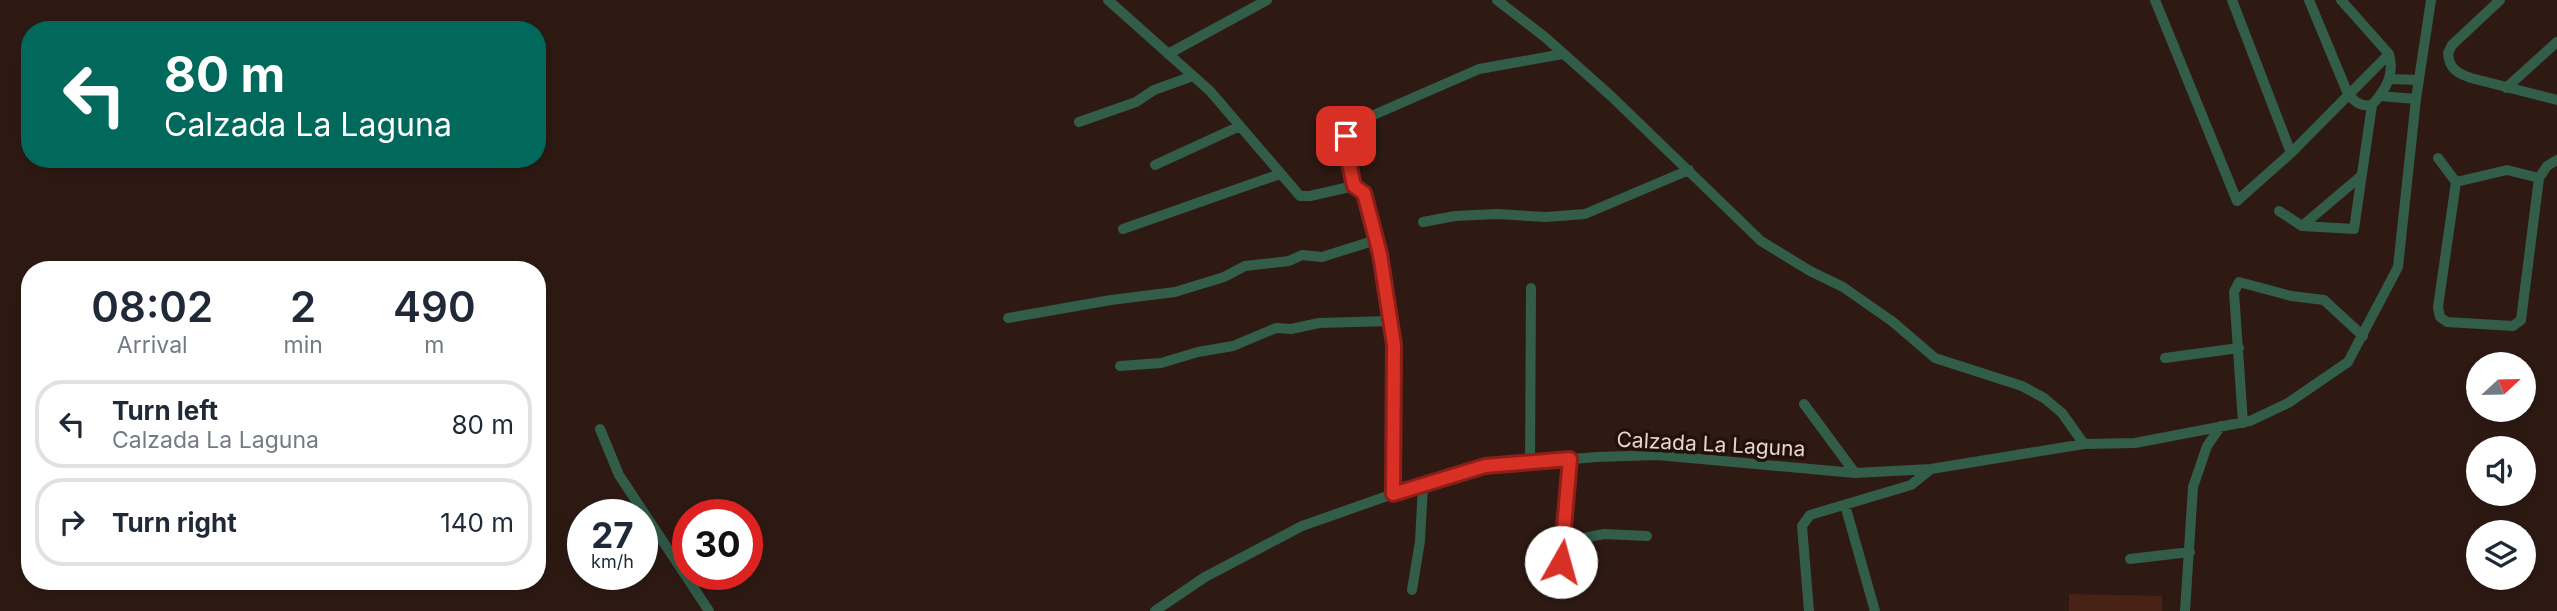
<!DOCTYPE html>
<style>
:root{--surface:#fff;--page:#f2f2f3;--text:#1f2937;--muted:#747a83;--line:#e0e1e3}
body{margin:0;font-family:Inter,sans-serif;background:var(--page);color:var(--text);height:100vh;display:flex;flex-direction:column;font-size:26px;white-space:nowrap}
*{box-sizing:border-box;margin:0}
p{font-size:23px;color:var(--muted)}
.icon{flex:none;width:38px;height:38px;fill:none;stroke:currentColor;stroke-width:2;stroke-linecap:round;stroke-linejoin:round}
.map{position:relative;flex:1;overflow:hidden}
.drawer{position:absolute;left:21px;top:261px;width:525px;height:329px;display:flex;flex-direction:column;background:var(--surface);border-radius:28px;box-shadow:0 4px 18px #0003}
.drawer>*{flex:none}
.top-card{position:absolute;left:21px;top:21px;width:525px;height:147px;border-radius:28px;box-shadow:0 4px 18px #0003;background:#00695c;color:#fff;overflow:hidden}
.needle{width:46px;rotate:68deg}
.fabs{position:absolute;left:2466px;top:352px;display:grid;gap:14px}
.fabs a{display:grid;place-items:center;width:70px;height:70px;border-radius:50%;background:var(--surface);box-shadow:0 4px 18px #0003;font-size:35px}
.speed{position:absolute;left:567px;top:499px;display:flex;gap:14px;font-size:35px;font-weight:700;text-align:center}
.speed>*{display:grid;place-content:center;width:91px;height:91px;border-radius:50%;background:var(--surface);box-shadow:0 4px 18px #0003;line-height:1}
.speed small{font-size:18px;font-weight:400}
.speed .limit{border:10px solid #d22;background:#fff;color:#111}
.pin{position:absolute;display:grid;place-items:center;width:60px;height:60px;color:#fff;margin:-30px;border-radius:14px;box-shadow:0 4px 10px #0006}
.me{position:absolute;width:77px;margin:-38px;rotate:7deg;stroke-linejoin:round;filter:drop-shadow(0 0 5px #0008)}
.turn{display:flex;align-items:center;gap:24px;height:147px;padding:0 28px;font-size:32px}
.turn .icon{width:91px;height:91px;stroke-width:2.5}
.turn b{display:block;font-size:49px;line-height:60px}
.eta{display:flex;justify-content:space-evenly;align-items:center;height:119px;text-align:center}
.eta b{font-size:42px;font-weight:600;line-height:49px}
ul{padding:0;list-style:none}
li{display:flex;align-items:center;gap:21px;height:88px;margin:0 14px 10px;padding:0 14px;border:4px solid var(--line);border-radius:28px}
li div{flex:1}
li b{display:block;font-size:26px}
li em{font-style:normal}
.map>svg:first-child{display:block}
.green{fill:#472215}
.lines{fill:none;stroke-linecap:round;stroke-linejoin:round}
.minor{stroke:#315d49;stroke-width:10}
.route-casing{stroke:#8d1f18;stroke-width:18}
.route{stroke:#d93025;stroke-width:12}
.labels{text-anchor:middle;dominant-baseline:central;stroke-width:7;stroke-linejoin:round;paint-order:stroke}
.street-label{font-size:21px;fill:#e4d5d0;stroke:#24100a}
</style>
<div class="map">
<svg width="2557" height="611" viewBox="0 0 2557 611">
<rect width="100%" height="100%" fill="#2e1a13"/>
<path class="green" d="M2069,594L2162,596V611H2069Z"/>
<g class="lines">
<path class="minor" d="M1108,0L1210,91L1300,196H1310L1354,186L1364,193L1380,254L1394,346L1393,494
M1497,0L1546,38L1611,96L1761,241L1810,271L1843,287L1893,322L1935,358L2022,386L2044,398L2062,413L2084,444
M2155,0L2237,201L2291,153L2389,54
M2232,0L2291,153
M2309,0L2348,94C2355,102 2361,107 2372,105C2386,89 2395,75 2389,54L2341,0
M2500,0L2452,45L2448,53C2449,69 2457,73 2471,78L2557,100
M1168,54L1267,0
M2390,79L2419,80
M2506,88L2557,42
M2380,96L2416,99
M1079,122L1136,102L1154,90L1193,76
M2438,158L2456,182L2438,307L2440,317L2447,322L2513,326L2521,320L2539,178L2547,166L2557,160
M1155,165L1240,126
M2456,182L2507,170L2539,178
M1354,186C1349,164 1340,144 1353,124L1479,69L1563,54
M2279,211L2302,226L2354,229L2372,105
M1423,222L1455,216L1497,214L1546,217L1585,214L1689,170
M2302,226L2361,176
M1123,229L1280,174
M1008,318L1111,300L1175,292L1224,277L1245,266L1289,261L1302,255L1322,257L1376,240
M2165,358L2239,348
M1120,366L1161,363L1198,352L1233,346L1276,328L1291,329L1319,323L1390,321
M1804,404L1855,473
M2243,423L2234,292L2239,282L2291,296L2324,300L2363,336
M600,429L619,475L709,611
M1530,462L1531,288
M1845,505L1875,611
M1564,542L1604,534L1647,536
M2130,559L2190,552
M1558,581L1564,542L1570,459
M1412,590L1420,541L1423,486
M1155,611L1205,577L1302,526L1393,494L1485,466L1597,457L1657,455L1855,473L1931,469L2084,444L2135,443L2250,421L2288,403L2348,362L2398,267L2416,99L2431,0
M1809,611L1802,526L1810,515L1911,485L1931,469
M2185,611L2193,487L2207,446L2221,426"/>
</g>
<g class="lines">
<g class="route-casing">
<path id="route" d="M1346,136V150L1354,186L1364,193L1380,254L1394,345L1393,494L1485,466L1570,459L1561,562"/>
</g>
<use href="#route" class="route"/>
</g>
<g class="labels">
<g class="street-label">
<text transform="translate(1711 444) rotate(3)">Calzada La Laguna</text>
</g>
</g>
</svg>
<div class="fabs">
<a><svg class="needle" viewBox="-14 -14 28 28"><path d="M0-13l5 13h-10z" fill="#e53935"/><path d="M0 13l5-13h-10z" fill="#747a83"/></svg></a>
<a><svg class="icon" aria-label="sound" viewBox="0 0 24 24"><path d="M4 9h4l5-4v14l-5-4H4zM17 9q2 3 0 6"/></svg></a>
<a><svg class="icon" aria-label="layers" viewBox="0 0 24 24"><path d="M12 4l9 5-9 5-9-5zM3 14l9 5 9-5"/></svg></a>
</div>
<div class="speed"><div>27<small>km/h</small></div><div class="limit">30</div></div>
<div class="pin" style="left:1346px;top:136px;background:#d93025"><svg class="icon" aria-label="arrive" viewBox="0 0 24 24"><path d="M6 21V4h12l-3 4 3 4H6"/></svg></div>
<svg class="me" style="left:1561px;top:562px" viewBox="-20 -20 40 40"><circle r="19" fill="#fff"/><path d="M0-13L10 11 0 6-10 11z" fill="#d93025"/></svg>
<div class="top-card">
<div class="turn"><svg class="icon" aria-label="left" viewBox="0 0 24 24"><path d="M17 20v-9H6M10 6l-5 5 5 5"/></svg><div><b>80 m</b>Calzada La Laguna</div></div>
</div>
<section class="drawer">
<div class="eta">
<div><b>08:02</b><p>Arrival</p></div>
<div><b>2</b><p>min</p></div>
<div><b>490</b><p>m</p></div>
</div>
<ul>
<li><svg class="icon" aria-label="left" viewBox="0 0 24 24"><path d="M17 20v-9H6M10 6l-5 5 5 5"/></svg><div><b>Turn left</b><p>Calzada La Laguna</p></div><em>80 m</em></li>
<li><svg class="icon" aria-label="right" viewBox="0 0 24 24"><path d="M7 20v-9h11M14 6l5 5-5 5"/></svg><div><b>Turn right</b></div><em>140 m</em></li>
</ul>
</section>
</div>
